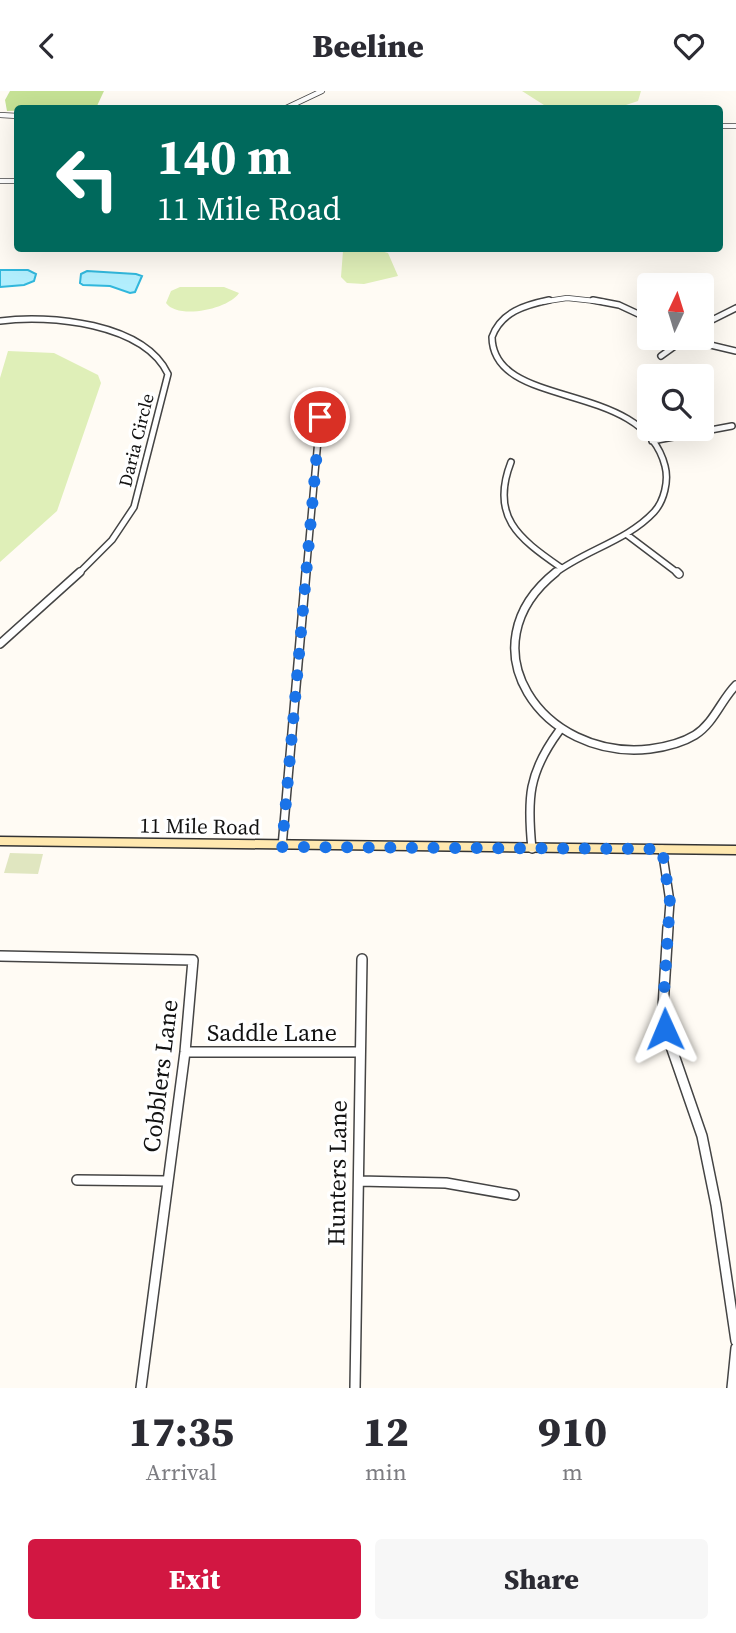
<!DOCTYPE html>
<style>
:root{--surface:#fff;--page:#f7f7f7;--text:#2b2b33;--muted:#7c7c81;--accent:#d21742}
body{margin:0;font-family:"Source Serif 4",serif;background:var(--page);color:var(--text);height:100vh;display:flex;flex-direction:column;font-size:26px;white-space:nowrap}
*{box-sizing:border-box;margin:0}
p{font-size:23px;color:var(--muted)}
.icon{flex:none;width:38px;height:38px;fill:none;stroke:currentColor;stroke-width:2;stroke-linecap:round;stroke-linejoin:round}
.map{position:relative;height:1297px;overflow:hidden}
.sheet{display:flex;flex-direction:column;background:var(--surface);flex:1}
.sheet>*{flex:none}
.top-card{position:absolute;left:14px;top:14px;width:709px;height:147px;border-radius:7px;box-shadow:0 7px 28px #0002;background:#00695c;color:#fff;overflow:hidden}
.needle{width:46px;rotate:4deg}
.controls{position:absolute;left:637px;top:182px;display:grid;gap:14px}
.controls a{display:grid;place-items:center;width:77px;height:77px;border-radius:7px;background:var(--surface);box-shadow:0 7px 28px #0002;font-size:35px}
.pin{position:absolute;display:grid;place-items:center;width:60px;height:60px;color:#fff;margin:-30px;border:4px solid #fff;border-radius:50%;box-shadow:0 2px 7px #0007}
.me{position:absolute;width:77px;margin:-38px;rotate:359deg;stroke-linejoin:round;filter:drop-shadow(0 0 5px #0008)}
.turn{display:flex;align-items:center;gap:24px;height:147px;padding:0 28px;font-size:32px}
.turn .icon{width:91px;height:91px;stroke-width:2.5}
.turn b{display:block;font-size:49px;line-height:60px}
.eta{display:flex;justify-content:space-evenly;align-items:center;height:119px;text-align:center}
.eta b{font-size:42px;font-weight:800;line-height:49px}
.primary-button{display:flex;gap:14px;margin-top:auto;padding:14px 28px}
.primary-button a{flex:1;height:80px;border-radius:7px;background:var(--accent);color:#fff;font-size:28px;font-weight:800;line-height:80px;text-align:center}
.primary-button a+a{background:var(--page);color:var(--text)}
header{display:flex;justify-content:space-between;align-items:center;height:91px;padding:0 28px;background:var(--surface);font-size:32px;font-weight:800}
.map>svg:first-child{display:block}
.green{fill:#dfefb8}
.forest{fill:#c6e295}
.cemetery{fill:#e0e6c0}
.water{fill:#b2eefd;stroke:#31b7dc;stroke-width:2}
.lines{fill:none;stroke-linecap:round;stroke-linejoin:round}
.street-far3-casing{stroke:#444;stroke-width:6}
.street-far2-casing{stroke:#444;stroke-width:8}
.street-far1-casing{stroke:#444;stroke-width:10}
.street-casing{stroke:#444;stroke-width:12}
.secondary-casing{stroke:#333;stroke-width:3}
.street-far3{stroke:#fff;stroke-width:4.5}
.street-far2{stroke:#fff;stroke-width:5}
.street-far1{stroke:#fff;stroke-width:7}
.street{stroke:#fff;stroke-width:9}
.secondary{fill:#ffe8af;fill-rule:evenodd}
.route{stroke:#1a73e8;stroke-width:12;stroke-dasharray:0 21.6}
.labels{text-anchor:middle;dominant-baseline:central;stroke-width:7;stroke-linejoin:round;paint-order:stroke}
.far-street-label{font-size:18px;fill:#111;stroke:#fff}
.street-label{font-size:21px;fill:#111;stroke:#fff}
.near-street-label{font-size:24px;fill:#111;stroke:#fff}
</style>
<header><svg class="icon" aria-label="back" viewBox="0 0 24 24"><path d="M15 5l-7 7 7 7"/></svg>Beeline<svg class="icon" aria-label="heart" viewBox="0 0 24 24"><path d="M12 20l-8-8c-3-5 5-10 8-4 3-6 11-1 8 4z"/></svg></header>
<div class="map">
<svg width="736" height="1297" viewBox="0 0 736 1297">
<rect width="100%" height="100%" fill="#fffbf4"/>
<path class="green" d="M522,0H641L638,10L617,17L545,18L544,14Z
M350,158H374L388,162L398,185L364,193L347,192L341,186L343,160Z
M180,196H224L239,202C229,218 178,229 166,212L171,200Z
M8,260L54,262L98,284L101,292L57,420L0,471V287Z"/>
<path class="forest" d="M10,0H104L96,17L7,20L5,9Z"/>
<path class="cemetery" d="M10,762L43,763L38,783L4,782Z"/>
<path class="water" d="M0,179H28L36,183L34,190L24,194L0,196Z
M87,180L136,183L142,185L135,201L130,202L110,195L83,194L80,192L81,183Z"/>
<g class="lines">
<g class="street-far3-casing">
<path id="street-far3" d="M284,18L322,0
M0,24L18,25
M719,35H736
M0,90H18
M541,211L567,207L604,211"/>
</g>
<g class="street-far2-casing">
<path id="street-far2" d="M549,209C525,214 501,221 492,246C493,320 643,288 665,375C669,390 664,410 654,421C627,450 585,459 554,483
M593,209L619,214L649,228
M0,230C49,223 144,232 168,283L134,416L112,449L78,483
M702,234L736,217
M681,247L736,260
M661,265L686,247
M652,350L732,335
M511,371C490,425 518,447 560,476
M626,443L679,483
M306,483L320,326L326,303"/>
</g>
<g class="street-far1-casing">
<path id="street-far1" d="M556,481C463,555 542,670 650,658C665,656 682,652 695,644C714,632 721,609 736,594
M677,481L679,483
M0,553L80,481
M282,756L306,481
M532,758C527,708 528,682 559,640
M662,758L670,811L668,837"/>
</g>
<g class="street-casing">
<path id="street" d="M668,836L663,916L665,938L702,1045L716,1114L736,1250
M0,865L193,869L185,961L141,1297
M185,961H360
M77,1089L167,1090
M359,1090L446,1092L514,1104
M355,1297L362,868
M732,1297L736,1257"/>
</g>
<g class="secondary-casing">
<path id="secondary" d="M0,746L736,755V763L0,754Z"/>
</g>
<use href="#street-far3" class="street-far3"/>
<use href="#street-far2" class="street-far2"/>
<use href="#street-far1" class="street-far1"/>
<use href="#street" class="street"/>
<use href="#secondary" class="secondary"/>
</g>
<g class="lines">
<path class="route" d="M320,326L282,756L662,758L670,811L663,916L665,938"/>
</g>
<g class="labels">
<g class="far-street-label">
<text transform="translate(136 349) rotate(-76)">Daria Circle</text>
</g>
<g class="street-label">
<text transform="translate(200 735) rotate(1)">11 Mile Road</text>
</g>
<g class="near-street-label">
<text x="272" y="941">Saddle Lane</text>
<text transform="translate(160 985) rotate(-83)">Cobblers Lane</text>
<text transform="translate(337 1082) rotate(-89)">Hunters Lane</text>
</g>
</g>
</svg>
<div class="controls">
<a><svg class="needle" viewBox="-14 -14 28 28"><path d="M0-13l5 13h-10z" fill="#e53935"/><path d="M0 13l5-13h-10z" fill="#7c7c81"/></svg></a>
<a><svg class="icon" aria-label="search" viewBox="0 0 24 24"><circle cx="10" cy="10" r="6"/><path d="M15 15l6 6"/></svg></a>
</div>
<div class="pin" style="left:320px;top:326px;background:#d93025"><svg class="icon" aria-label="arrive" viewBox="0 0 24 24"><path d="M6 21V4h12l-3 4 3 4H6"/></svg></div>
<svg class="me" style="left:665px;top:938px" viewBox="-20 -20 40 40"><path d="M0-17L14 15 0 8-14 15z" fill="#1a73e8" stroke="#fff" stroke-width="4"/></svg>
<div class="top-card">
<div class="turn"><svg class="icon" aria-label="left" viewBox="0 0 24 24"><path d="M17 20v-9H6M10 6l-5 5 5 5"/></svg><div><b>140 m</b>11 Mile Road</div></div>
</div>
</div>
<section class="sheet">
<div class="eta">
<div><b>17:35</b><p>Arrival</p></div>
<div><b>12</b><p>min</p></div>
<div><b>910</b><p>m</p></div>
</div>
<div class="primary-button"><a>Exit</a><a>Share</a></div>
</section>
